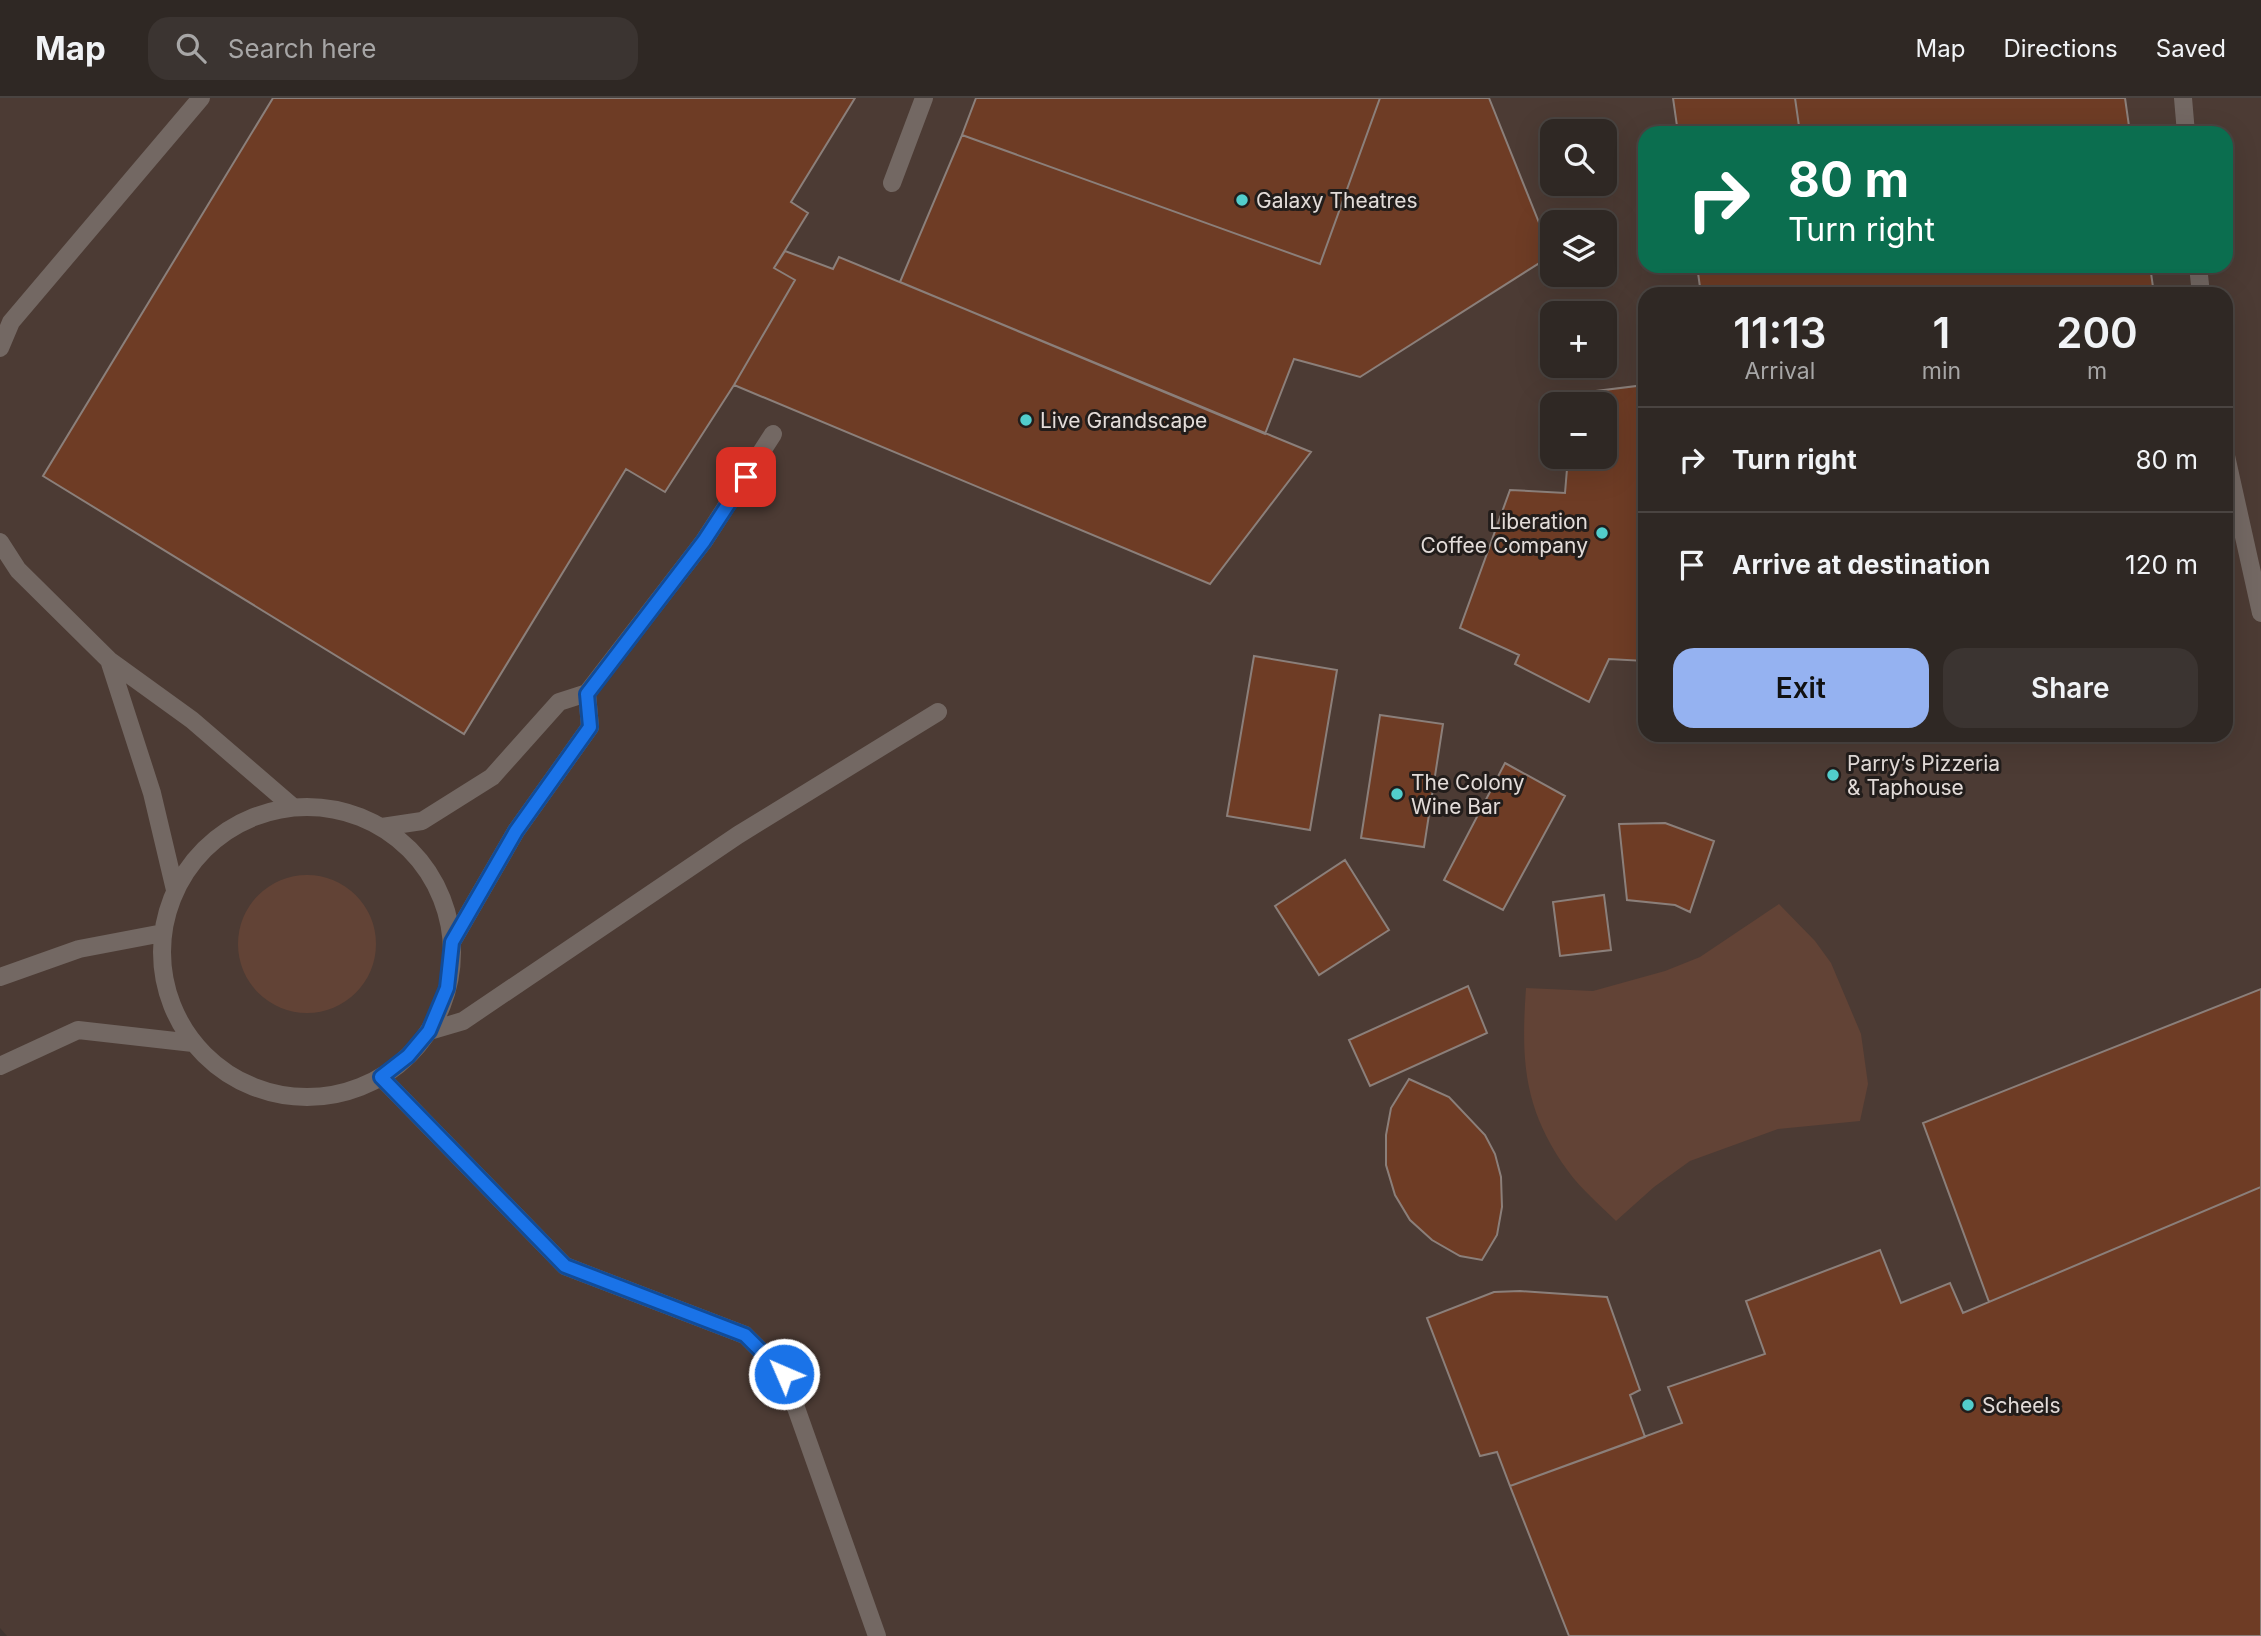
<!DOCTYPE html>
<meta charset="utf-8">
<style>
:root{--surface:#2f2824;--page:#3b3431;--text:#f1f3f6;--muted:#a7a6a6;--line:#4a4441;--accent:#95b2f1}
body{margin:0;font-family:Inter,sans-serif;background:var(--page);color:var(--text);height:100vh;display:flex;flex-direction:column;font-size:26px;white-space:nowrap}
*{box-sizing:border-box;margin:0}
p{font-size:23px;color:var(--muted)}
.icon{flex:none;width:38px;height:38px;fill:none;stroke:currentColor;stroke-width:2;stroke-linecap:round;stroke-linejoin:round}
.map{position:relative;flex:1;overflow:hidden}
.drawer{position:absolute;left:1638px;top:189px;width:595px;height:455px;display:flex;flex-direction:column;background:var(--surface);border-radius:21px;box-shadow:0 7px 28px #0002,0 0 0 2px var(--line)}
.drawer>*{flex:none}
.banner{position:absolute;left:1638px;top:28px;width:595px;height:147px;border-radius:21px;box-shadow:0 7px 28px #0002,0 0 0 2px var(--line);background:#0b6e4f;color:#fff;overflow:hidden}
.tools{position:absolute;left:1540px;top:21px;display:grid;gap:14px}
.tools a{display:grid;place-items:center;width:77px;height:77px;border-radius:14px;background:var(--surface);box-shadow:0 7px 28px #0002,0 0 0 2px var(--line);font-size:35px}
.pin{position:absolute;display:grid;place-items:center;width:60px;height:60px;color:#fff;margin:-30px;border-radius:14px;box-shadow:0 4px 10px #0006}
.me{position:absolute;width:77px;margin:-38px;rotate:315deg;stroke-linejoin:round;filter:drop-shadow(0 0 5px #0008)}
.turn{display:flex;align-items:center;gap:24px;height:147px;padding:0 35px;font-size:32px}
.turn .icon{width:91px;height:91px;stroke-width:2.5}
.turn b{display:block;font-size:49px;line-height:60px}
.eta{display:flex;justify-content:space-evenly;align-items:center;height:119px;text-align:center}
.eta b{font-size:42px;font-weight:600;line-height:49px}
.button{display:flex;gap:14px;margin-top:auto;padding:14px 35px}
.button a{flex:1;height:80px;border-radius:21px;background:var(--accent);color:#111;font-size:28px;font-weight:600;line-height:80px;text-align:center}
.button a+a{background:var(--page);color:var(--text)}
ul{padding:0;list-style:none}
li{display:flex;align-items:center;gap:21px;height:105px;padding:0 35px;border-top:2px solid var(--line)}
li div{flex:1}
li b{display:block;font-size:26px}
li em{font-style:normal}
header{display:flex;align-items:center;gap:42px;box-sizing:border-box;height:98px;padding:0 35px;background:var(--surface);border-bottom:2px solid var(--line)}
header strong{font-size:33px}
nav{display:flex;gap:38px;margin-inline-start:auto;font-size:24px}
.search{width:490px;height:63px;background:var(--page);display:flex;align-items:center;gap:18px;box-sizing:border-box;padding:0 24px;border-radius:21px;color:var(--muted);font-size:26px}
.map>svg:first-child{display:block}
.built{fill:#4c3b34;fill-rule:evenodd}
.green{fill:#624336}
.building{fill:#6e3c25;stroke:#8b7f7a;stroke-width:2}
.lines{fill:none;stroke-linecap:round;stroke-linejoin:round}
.service{stroke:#736863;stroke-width:18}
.route-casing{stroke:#114b97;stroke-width:18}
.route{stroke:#1a73e8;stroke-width:12}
.poi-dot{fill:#52cdcc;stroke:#221d1b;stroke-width:2.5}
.labels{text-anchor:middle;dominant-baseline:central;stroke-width:6;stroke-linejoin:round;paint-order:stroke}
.poi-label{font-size:21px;fill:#e3dcd9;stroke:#221d1b;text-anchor:start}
</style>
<header>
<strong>Map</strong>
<div class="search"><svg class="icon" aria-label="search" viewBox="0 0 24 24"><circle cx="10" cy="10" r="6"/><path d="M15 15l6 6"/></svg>Search here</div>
<nav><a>Map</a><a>Directions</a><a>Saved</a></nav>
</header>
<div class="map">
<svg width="2261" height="1538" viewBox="0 0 2261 1538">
<rect width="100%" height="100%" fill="#3f3530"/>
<path class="built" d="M0,0H2261V1538H7L0,1530ZM1552,33H1605V86H1552ZM1645,35H2226V168H1645ZM1552,124H1605V177H1552ZM1645,196H2226V637H1645ZM1552,215H1605V268H1552ZM1552,306H1605V359H1552Z"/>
<path class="green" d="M238 846a69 69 0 1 1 138 0a69 69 0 1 1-138 0Z
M1779,806L1815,843L1831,865L1861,936L1868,986L1860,1023L1778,1031L1690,1063L1654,1089L1616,1123C1600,1107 1581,1091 1568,1073C1523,1011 1521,962 1526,890L1593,893L1665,873L1700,859Z"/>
<path class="building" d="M273,0H855L791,104L808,115L774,170L795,182L734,287L665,394L626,371L464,636L43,378Z
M976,0H1380L1320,166L962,37Z
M1380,0H1489L1552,157L1360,279L1294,261L1265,336L900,184L962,37L1320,166Z
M1673,0H1795L1800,35H1678Z
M1795,0H2125L2130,35H1800Z
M785,153L833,171L839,159L1311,354L1210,486L734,287L795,182L774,170Z
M1697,168H2150L2154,196H1701Z
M1645,287V563L1609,561L1589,604L1515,566L1519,557L1460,530L1510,392L1565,395L1568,359H1605V306H1571L1572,296Z
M1254,558L1337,572L1310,732L1227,718Z
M1380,617L1443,626L1424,749L1361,740Z
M1505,665L1565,698L1503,812L1444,782Z
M1665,725L1714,743L1690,814L1675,807L1627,802L1619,726Z
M1345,762L1389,832L1319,877L1275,808Z
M1604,797L1611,852L1560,858L1553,804Z
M1468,888L1487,935L1370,988L1349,942Z
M2261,891V1089L1989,1204L1923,1025Z
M1409,981L1449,999L1485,1037L1495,1056L1501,1079L1502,1109L1497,1137L1482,1162L1460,1158L1432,1142L1410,1122L1395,1097L1386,1067V1037L1391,1010Z
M2261,1089V1538H1569L1510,1388L1682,1325L1668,1289L1765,1256L1746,1203L1880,1152L1901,1205L1950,1185L1963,1215Z
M1520,1193L1607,1199L1640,1292L1630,1297L1645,1339L1510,1388L1497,1354L1480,1358L1427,1220L1494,1194Z"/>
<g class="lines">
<path class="service" d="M2183,0L2186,35
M892,85L924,0
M2198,168L2201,196
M0,250L11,224L201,0
M2226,358L2261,515
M0,444L18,472L109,562
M587,595L704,443L773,336
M162 854a145 145 0 1 1 290 0a145 145 0 1 1-290 0Z
M382,729L422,723L492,679L559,604L587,595L590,629L516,733L452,844
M175,792L152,695L109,562L192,622L293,709
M0,879L79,851L163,835
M429,933L463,923L738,737L938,614
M0,968L78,932L193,945
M381,979L565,1168L745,1237L784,1276L877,1538"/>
</g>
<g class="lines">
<g class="route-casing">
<path id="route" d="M746,379L704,443L587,596L590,629L516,733L452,844L447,890L429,933L408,958L381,979L565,1168L745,1237L784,1276"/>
</g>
<use href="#route" class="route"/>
</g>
<g class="poi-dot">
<circle cx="1242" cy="102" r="7"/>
<circle cx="1026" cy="322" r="7"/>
<circle cx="1602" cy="435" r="7"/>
<circle cx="1833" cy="677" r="7"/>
<circle cx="1397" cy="696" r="7"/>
<circle cx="1968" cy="1307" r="7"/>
</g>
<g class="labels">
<g class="poi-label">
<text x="1256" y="102">Galaxy Theatres</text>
<text x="1040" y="322">Live Grandscape</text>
<text x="1588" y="423" text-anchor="end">Liberation<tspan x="1588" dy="24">Coffee Company</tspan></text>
<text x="1847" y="665">Parry’s Pizzeria<tspan x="1847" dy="24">&amp; Taphouse</tspan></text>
<text x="1411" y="684">The Colony<tspan x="1411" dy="24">Wine Bar</tspan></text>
<text x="1982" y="1307">Scheels</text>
</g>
</g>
</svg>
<div class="tools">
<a><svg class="icon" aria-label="search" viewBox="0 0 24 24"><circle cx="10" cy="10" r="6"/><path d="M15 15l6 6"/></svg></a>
<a><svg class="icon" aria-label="layers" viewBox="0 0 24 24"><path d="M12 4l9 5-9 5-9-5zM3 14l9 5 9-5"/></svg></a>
<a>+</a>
<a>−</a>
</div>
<div class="pin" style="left:746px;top:379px;background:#d93025"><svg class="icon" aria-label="arrive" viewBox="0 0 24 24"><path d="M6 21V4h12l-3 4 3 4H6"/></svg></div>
<svg class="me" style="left:784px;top:1276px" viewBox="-20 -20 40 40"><circle r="17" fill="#1a73e8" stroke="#fff" stroke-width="3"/><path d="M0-11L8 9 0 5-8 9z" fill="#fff"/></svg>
<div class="banner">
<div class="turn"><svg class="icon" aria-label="right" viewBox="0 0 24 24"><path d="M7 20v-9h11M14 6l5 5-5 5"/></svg><div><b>80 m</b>Turn right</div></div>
</div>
<section class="drawer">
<div class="eta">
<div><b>11:13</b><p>Arrival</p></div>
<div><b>1</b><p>min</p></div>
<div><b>200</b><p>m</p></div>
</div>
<ul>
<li><svg class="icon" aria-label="right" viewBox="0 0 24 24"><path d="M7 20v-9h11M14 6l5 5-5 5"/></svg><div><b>Turn right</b></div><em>80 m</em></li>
<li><svg class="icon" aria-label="arrive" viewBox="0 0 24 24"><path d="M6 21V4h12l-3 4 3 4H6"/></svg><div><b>Arrive at destination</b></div><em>120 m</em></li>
</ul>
<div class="button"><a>Exit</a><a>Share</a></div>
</section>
</div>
